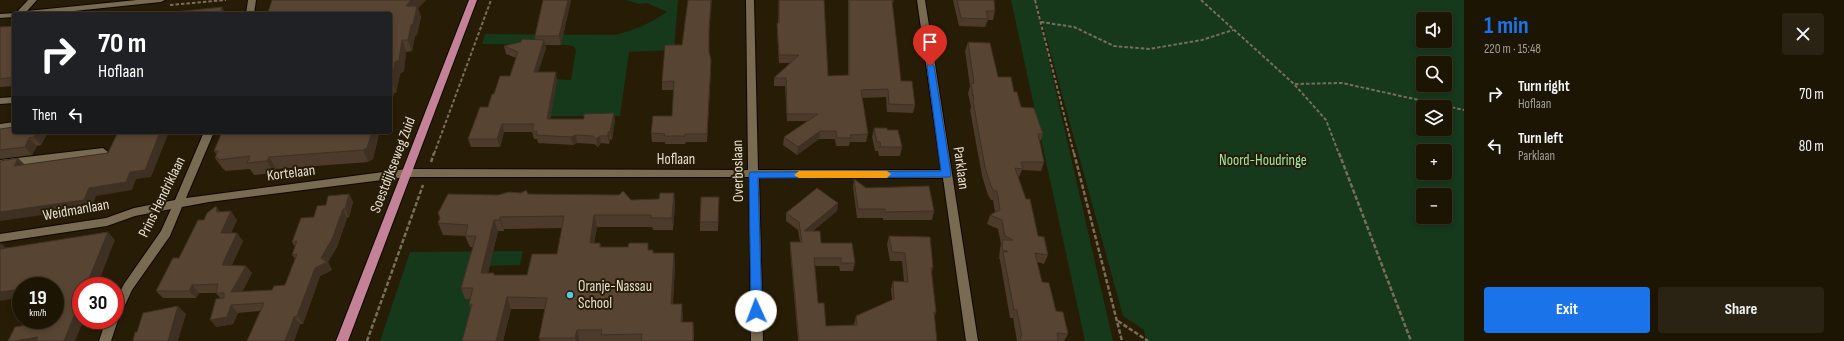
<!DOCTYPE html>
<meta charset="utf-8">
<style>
:root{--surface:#1d1504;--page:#2a2213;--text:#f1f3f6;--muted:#a09f9a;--line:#3b3426;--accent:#1a73e8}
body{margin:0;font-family:"Sofia Sans Condensed",sans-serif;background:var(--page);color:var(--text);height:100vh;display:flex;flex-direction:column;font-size:15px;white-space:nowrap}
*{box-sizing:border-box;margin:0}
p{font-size:13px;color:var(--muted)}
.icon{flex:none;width:22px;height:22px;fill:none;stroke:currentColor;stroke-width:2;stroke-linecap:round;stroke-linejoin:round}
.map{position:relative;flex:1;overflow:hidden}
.panel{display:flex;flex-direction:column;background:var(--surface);width:380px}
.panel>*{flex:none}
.top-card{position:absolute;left:12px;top:12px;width:380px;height:122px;border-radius:4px;box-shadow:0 2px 6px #0003,0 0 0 1px var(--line);background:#202124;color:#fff;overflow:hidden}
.buttons{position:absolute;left:1416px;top:12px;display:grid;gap:8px}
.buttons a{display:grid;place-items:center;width:36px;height:36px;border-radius:4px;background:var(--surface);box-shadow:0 2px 6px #0003,0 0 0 1px var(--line);font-size:20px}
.speed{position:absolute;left:12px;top:277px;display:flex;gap:8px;font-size:20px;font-weight:700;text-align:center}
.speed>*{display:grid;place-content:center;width:52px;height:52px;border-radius:50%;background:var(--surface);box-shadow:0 2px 6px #0003,0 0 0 1px var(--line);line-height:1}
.speed small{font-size:10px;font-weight:400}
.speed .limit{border:6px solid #d22;background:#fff;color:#111}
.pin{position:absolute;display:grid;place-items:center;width:34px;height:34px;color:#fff;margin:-41px -17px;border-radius:50% 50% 50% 0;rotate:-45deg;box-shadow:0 0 4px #0007}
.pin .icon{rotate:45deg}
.me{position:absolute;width:44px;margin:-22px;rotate:358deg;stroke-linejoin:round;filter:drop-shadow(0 0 3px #0008)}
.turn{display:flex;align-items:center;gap:14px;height:84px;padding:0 20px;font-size:18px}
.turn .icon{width:52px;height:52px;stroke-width:2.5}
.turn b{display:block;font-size:28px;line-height:34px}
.then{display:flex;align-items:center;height:38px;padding:0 20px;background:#0003;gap:8px;font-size:15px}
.round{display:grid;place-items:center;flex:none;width:42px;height:42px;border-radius:4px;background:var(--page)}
.overview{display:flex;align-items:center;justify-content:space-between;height:68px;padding:0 20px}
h1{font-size:24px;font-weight:700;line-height:30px;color:var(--accent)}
.button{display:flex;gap:8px;margin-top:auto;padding:8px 20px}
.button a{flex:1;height:46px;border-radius:4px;background:var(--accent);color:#fff;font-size:16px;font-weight:700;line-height:46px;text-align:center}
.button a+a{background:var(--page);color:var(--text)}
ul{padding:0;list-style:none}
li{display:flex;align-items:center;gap:12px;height:52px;padding:0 20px}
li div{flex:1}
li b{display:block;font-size:15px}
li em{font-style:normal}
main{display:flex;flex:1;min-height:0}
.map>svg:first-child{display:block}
.green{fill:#16381b;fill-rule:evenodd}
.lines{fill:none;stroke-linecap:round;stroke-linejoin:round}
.minor-casing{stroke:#0f0600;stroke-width:2}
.major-casing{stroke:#0f0600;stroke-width:2}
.path-far1{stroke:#786e5b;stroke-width:2;stroke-dasharray:3.5 2;stroke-linecap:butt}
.path{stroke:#786e5b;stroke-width:2.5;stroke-dasharray:4.5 2;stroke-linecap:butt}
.minor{fill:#776b52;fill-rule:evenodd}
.major{fill:#c38298;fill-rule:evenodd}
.wall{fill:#4c3a2b;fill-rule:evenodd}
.shaded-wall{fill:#3e3023}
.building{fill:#584432;stroke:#3e3023;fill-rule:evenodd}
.route{fill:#1a73e8;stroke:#114b97}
.slow{fill:#f59e0b}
.poi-dot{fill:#58c8e4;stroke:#271c05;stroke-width:1.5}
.labels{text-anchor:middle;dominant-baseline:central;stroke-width:4;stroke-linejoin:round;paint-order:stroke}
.street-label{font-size:15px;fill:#e6dfd2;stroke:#271c05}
.park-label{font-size:15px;fill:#9ee4a5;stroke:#271c05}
.poi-label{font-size:15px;fill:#e6dfd2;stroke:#271c05;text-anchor:start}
</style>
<main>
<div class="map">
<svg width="1464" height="341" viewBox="0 0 1464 341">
<rect width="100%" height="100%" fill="#271c05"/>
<path class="green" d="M626,0H678L674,50L629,52L620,116H543L550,79L571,80L576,50L573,46L567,45L482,44L485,34L614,35C634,31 650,23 667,12L647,3L639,4Z
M1011,0H1035L1113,341H1085Z
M1036,0H1464V341H1146L1144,330L1123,316ZM1423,19H1445V41H1423ZM1423,63H1445V85H1423ZM1423,107H1445V129H1423ZM1423,151H1445V173H1423ZM1423,195H1445V217H1423Z
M523,251L520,265L488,266L473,341H380L410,252Z"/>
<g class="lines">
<g class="minor-casing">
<path id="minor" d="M28,0H37L27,11L137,0H165L161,2L45,14H14V17L0,18V14L16,13Z
M248,0H256L254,14H246Z
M746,0H754L758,170H941L917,0H925L978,341H966L943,178L759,177L763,341H751L749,177H406L209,202L182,207L170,236L132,290L119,318H117L118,320L111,341H99L106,320H115V302L124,284L161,231L171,209L135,216L107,226L0,242V234L106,218L134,208L175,200L204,132H214L186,198L406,169L748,170Z
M14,97V103L0,104V98Z
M14,122V128L0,130V124Z
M103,148L108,152L106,154L0,168V160Z"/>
</g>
<g class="major-casing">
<path id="major" d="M469,0H477L348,341H336Z"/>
</g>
<path class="path-far1" d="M1035,0L1074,154
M1201,0L1294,84L1326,120L1339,154
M170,5L226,0
M1041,22L1074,27L1114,46L1149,49L1202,40L1233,30
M1295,84L1342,83L1464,110
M434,154L491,0"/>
<path class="path" d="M1074,153L1122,341
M1339,153L1411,341
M431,162L434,153
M1118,321L1148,341
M367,341L423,185"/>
<use href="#minor" class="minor"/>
<use href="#major" class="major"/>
</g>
<path class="wall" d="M272,0H426L418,8L421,17L417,35L415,36L412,51L406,52L404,71L400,74L396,93H394L390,110V14H269L268,12Z
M571,0L561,45H545L546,48L538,72L557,80L550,119L615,120L612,140L610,139L609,144L601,143L598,147L594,144L577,143L573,145L538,143L537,139H534L532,132H504L500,147H471L468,139L488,107L494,94L510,76L516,58L506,54L504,46L535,40V36Z
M779,0H824L828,76L848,75V0H894L893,3H892L901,81L915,105L913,113L887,112L886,97L862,98L868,134L866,142H850L849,146H836L835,139H819L797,155L783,145L784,137L807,121H787L785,86H774V78L791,63H779L777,31V23H778Z
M953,0H994L995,11L993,20H988L985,27L959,26Z
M14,26V86L0,87V27Z
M709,38V53L711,68L707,142H686L685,144H665V142H652L651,133L672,116L674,90H662V82L682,45Z
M968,42L998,77L1014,92L1021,107L1043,134L1040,142L1044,162L1041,171L1022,170L1019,177H1018L1038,236L1048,255L1044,264L1037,262L1042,282L1068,334L1064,341H1017L1013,318H1010L1000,260V259H999L1000,248L1001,244L998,229L987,224L990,215L995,212L993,200H991L988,195L982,176L970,110L971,107L968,93L970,86L965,51Z
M874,128L887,130L902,147L900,156H879L878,151H875L872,137Z
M0,129L48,132L41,145L37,146L32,155L0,159Z
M67,132H98L70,135Z
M222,132H382V133L379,134L373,159L368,162L276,169L274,173L254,175L250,169L225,171L224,169H223L215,158L217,155L214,151Z
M854,179L866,188L934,211L932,220H883V218H857L853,187Z
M674,193L675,205L673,230H653L652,227H597L594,243H600L601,247L649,250L654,253H674L675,265L673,304L683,315L682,322L694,333V341H540L539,338L545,309H511L503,341H462L471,309L469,304L470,299H465L461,288L473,247H470L465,236L443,235L438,223L498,195L528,194L631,200L659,199ZM562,228L557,254L527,275H495L488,273L498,231H504V229Z
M349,194L353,202L349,217L347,218L337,247L328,262L332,270L320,276L303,324H300L294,341H247L260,311L238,313L233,324L216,327L220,298L216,293H199L196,298H163L156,291L179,258L204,220L220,212L237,220L231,233L243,241L232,265L246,266L252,273L242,292L272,290L285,285L295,259L292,255L295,247L292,242L314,217L326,205Z
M838,203L837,211L813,231L821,243L855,263L853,271H840L839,266H815L818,303L826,326L854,325L856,316L892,300L891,289L893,281L904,282L902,261H890L887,244L889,236L933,267L932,273L936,312L934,318L937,341H798L790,250V242H800L798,230L786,221V213Z
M719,206L718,231H700V222Z"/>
<path class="shaded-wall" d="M411,0H426L418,8L421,17L417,35L415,36L412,51L408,40L406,6Z
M568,0H571L561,45L559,36Z
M711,0H712L709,38V29Z
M222,7L226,14H220Z
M402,40L406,52L404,71L400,74L396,93L392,81L395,62Z
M544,40L546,48L536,80L534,72Z
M711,60V68L707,142V134Z
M556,72L557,80L549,127L547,119Z
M390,83L394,93L390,110Z
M614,113L615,120L612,140L610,132Z
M502,124L504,132L500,147L497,139Z
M820,131L819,139L797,155L798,147Z
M37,132H48L41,145L34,137Z
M160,132H169L151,177L136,179L132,190L96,196L91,208L1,221H0V212L89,188L130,172Z
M372,132H379V134L373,159L368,162L363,150Z
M608,132L610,139L609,144L608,136Z
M576,135L577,143L573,145L571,137Z
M600,136L601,143L598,147L596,139Z
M29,138L37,146L32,155L25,147Z
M269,157L276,169L274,173L267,161Z
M18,158L26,166H14Z
M674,193L675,205L673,230L672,218Z
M349,194L353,202L349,217L345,209Z
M838,203L837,211L803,239L804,231Z
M216,206L222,214L217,212Z
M343,209L347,218L337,247L328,262L332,270L320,276L303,324L297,316L315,268L321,258Z
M231,211L237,220L227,242L221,233Z
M594,215L597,227L592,255L590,243Z
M500,217L504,229V231L500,220Z
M494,220L498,231L485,284L481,273Z
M108,232L115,240L97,286H86Z
M237,233L243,241L228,273L222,265Z
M1,243L9,251L0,250V245Z
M674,253L675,265L672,315L671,304Z
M246,266L252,273L238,300L231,292Z
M192,285L199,293L196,298L189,291Z
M21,289V297L0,301V292Z
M507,297L511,309L503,341H496Z
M81,299V320H84L75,341H64Z
M682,304L683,315L682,333L681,322Z
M231,305L238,313L233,324L216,327L210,320Z
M178,306L186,314L178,341H168Z
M294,317L300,324L294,341H285Z
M693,322L694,333V341H693Z
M577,330L580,341H576L575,338Z
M38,337L43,341H15Z"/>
<path class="building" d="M272,0H411L406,6H417L413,24L411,25L408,40H402L399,60L395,62L392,81H390V14H274L268,12Z
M543,0H568L559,36H535Z
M688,0H711L709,29V52L711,60L707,134H685V136H664L665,134L651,133L653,116H672L674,81L662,82L665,45H682Z
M779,0H824L828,76L849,75V0H892L901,81H912L915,105L889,104L888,89L861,90L868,134L850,135L851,138H837L836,131H820L798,147L784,137L818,114H787L786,78H774L799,55H779L777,23H779Z
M957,0H994L995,11H986L988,19L961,18Z
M222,7L220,14H155Z
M14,26V77L0,79V27Z
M522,39L544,40L534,72H556L547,119H584V114L614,113L610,132H608V136H600L596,139L593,136L576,135L571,137L536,135L537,131H532L534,124H502L497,139H468L480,107H488L492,94H494L500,76H510L518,52L504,46L521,42Z
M968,42L990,43L998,77H1011L1014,92H1017L1021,107L1034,108L1043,134H1038L1044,162H1021L1023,169L1015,168L1026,199H1030L1038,236L1044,237L1048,255L1035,253L1042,282L1049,283L1056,311L1063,312L1068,334L1057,333L1058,341H1021L1020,337L1022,336L1017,310H1014L1003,252H1008L1007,251L1002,250L1003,240H1013L1005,236L1002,220L990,215L1000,210L997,191H994L991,186L985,167L973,101L974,100L971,84L974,83Z
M14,127V132H37L34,137L29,138L25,147L0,150V129Z
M874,128H887V130H898L902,147H881L880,142H877Z
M118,132H160L145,170L130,172L126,182L89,188L84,200L0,212V161L18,158L14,166L108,153Z
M222,132H315L314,133L324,132H372L367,148L363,150L269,157L267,161L247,163L250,156L218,160V158H215L218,151H214Z
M854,179L866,188L929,186L934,211L885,212V209H858Z
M817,188L838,203L804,231H820L821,243H852L855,263H841V258H814L818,303H824L826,326L857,325L856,316L894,299L893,281L908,282L905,253L892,252L889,236L930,237L933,267L931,268L936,312H934L937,341H799L790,242H802L799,222L786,213Z
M526,190L528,194L619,195L623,191L631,200L659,199L660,193H674L672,218H651V215H594L590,243H600V247H628L629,243H648V250H653V253H674L671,304H682L681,322H693V341H641L642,334L601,335L602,330H577L575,338H539L547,298L507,297L496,341H462L472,304H469L473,288H461L476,236H465L468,225L438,223L440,218L438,213L448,194L498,195L509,192L521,193ZM564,216L557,254H532L527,275H494V273H481L494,220H500V217Z
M349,194L345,209H343L332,239L321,258L327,262L315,268L297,316L294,317L285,341H247L264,303L231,305L227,317L210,320L216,299L224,298V293H216L218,284L192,285L189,291H156L173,258H179L198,220H204L207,213L216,206L217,212L231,211L221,233H237L222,265L246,266L231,292L272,290L274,286L285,285L297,254L292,255L297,241L292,242L301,218L314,217L317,206L326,205L328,196Z
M701,197H719L718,222H700Z
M108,232L86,286H81V299L64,341H36L38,337L15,341H8L15,327L44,322L45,320H55V297L57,292L55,293V286H21V289L0,292V249Z
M178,306L168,341H133L135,332H137L143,313Z"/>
<path class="route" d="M930,63L934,66L951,174L950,177L758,178L762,311L760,314L756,315L753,314L751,311L749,175L750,172L941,171L927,66Z"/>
<path class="slow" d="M799,171H887L891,174L887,178H799L794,175Z"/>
<circle class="poi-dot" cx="570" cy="295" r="4"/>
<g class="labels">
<g class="street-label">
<text x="676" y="159">Hoflaan</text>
<text transform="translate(393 165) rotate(-69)">Soestdijkseweg Zuid</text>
<text transform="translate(961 168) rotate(82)">Parklaan</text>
<text transform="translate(738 171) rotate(-91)">Overboslaan</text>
<text transform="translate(291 173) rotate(-7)">Kortelaan</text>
<text transform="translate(162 197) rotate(-64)">Prins Hendriklaan</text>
<text transform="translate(76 210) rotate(-10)">Weidmanlaan</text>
</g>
<g class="park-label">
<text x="1263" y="160">Noord-Houdringe</text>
</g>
<g class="poi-label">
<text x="578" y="286">Oranje-Nassau<tspan x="578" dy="17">School</tspan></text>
</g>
</g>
</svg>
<div class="buttons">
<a><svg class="icon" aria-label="sound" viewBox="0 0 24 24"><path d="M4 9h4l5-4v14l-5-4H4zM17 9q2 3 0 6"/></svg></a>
<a><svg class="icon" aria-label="search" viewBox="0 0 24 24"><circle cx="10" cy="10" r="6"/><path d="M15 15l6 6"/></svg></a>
<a><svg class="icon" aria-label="layers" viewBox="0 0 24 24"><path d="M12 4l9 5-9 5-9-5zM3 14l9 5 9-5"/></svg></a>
<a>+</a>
<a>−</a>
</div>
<div class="speed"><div>19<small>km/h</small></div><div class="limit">30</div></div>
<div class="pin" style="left:930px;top:66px;background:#d93025"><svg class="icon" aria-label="arrive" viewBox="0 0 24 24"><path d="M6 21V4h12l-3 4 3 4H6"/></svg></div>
<svg class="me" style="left:756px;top:311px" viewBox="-20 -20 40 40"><circle r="19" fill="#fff"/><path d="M0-13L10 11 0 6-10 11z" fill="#1a73e8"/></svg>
<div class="top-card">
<div class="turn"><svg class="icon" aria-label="right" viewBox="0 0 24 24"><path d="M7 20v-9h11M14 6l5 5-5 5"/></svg><div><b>70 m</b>Hoflaan</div></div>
<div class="then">Then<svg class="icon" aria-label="left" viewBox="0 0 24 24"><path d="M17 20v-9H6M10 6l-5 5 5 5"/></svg></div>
</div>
</div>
<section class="panel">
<div class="overview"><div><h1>1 min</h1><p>220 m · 15:48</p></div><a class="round"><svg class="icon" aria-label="close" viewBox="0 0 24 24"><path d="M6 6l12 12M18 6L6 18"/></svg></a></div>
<ul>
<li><svg class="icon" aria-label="right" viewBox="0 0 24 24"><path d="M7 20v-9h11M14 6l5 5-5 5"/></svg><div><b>Turn right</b><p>Hoflaan</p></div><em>70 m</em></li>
<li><svg class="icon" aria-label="left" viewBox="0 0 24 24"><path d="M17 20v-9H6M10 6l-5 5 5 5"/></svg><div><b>Turn left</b><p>Parklaan</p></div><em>80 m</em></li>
</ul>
<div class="button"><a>Exit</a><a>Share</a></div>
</section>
</main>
